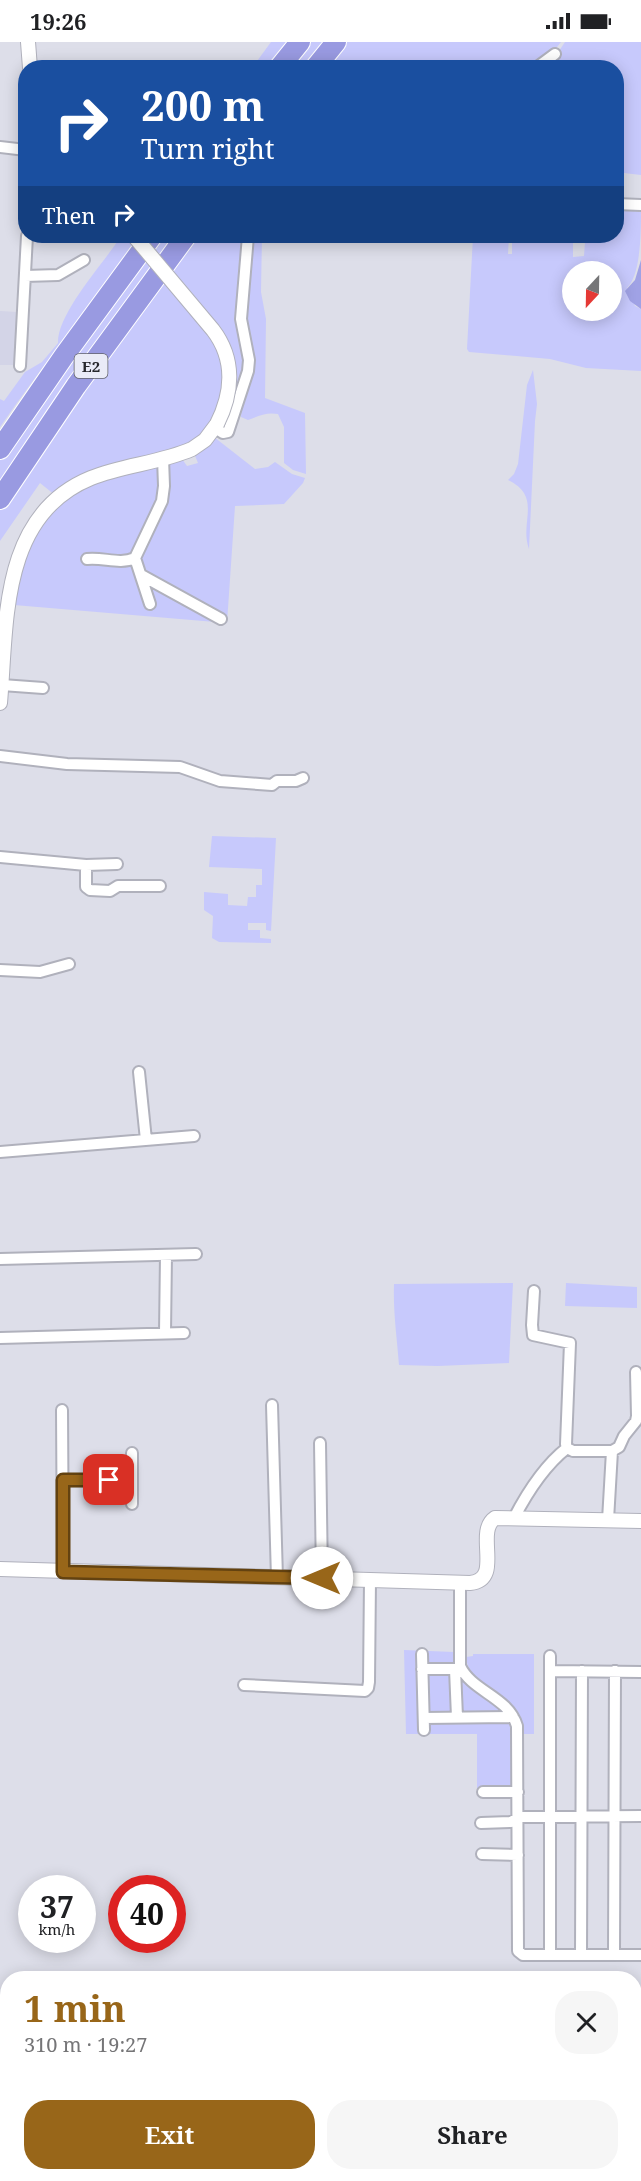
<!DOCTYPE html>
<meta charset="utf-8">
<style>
:root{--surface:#fff;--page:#f6f6f6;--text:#202124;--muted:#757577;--accent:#986619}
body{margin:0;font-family:"Noto Serif",serif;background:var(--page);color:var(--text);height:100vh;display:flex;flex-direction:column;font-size:22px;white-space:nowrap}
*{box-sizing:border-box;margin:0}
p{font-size:20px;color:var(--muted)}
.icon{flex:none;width:33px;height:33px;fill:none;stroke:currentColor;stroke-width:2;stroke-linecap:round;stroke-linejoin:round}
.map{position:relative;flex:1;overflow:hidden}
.sheet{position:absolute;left:0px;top:1929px;width:642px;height:210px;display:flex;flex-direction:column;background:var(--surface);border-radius:24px 24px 0 0;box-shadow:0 3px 15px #0003}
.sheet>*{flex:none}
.banner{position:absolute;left:18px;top:18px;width:606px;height:183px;border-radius:24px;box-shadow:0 3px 15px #0003;background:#1a4fa0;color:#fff;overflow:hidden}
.needle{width:39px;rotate:202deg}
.buttons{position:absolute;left:562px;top:219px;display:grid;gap:12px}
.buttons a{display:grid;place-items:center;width:60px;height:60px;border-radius:50%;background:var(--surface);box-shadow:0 3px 15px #0003;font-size:30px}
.speed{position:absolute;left:18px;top:1833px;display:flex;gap:12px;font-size:30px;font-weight:700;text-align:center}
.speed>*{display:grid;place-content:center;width:78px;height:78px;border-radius:50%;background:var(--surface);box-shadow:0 3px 15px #0003;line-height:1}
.speed small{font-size:15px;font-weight:400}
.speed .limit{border:9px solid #d22;background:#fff;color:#111}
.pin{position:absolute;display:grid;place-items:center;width:51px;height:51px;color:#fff;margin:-26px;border-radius:12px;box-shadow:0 3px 9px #0006}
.me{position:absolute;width:66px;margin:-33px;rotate:270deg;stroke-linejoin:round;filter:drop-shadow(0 0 4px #0008)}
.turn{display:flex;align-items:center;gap:21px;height:126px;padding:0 24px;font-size:27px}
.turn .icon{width:78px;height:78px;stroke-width:2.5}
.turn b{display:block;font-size:42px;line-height:51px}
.then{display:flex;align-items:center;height:57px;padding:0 24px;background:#0003;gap:12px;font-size:22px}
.round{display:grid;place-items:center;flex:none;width:63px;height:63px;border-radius:24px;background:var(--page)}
.headline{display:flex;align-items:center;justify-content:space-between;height:102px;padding:0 24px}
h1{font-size:36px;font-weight:700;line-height:45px;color:var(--accent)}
.action{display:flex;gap:12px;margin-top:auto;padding:12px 24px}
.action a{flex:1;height:69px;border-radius:24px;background:var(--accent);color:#fff;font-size:24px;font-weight:700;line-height:69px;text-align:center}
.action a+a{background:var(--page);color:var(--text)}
.status{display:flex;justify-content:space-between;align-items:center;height:42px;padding:0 30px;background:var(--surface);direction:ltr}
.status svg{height:16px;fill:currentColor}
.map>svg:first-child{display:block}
.built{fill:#d3d4e7}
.green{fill:#c7c9fc;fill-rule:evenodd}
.forest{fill:#a0a2e5}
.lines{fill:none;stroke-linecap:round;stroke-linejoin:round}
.minor-casing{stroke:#b0b1bc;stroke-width:14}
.tertiary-casing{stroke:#b0b1bc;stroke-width:16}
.motorway-casing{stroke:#fff;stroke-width:22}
.minor{stroke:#fff;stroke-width:10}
.tertiary{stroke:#fff;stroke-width:14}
.motorway{stroke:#999ae1;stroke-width:20}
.tertiary-bridge-casing{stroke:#b0b1bc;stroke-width:16;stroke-linecap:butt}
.tertiary-bridge{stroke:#fff;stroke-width:14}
.route-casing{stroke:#634210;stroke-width:15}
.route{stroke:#986619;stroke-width:10}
.labels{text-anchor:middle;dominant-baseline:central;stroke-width:4.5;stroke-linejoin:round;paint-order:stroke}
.shield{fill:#eaebf7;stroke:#626269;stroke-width:1.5}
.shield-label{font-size:15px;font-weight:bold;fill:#27272c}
</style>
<div class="status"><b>19:26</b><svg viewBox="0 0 49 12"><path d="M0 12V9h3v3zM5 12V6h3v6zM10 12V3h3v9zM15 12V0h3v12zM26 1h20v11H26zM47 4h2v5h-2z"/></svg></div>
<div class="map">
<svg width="641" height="2139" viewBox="0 0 641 2139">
<rect width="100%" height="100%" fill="#dddee9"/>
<path class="built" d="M0,269L17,270L15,323H0Z"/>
<path class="green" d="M271,0H290L270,25L252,26Z
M306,0H329L308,25L285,26Z
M342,0H561L553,10L531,25L352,26V20L348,25L321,26Z
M565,0H641V133L624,131L623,158H617L616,26H541L555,15Z
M628,164L641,167C641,189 641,233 627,246L635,264L641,267V329L586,326L550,317L469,310L467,307L473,194H509L508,212H512V194H616L617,165L624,168ZM573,200H585L584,214L573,215ZM573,230H612V268H573Z
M121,194H142C95,258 45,320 0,385V357L4,359L25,330L42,320L58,301C57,271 105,220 121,194Z
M157,194H179L0,446V415Z
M193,194H247L242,228L247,318L228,385L223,388C254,318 225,292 183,240L175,252C188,268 207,284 216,303C232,338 219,374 194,400L55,453L40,441L0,499V466Z
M250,194H262L261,250L266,277L265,356L305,371L306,432L293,428L284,421V385L278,372C266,370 259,374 248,378L241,375Z
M533,328L537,362L535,379L529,507C519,480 543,455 508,438L514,432L518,422L527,343Z
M214,395L255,427L268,425L275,420L292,432L305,436L303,441L284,462L235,464L227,581L14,563C16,550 17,535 22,522C33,489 59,453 92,440C117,430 155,423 182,417L187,424L198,421L194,411Z
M212,794L276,796L271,889L266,888V881H248V888H260V896L271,897V901L219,900L212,896L213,874L204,868V850L228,852V863L247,864L248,855H256V843H262V827L209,825Z
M513,1241L509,1321L438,1324L399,1323C397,1296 393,1270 394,1242Z
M566,1241L637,1245V1266L565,1264Z
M404,1608L454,1610C455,1656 499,1648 512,1683C516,1693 513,1730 513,1743L512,1745L477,1747V1692H406Z
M473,1612H534V1692H521C518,1683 515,1670 509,1661C495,1643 468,1640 466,1615L473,1614Z"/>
<path class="forest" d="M641,218V267L630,259L625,249L635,238Z"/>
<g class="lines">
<g class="minor-casing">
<path id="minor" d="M536,26L555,12
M0,105L26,108
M616,162L641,163
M25,234L58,233L84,218
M20,324L27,194
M215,386L223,391L228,390L248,329L249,318L241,277L248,194
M87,517C104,515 119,523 135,516
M141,533L221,577
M150,562L135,516L162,459L164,444L163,416
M2,643L43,646
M0,714L67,722L180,725L220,739L272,743L277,739H296L303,736
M0,815L86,823V845L90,848L110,849L118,844H160
M86,823L117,822
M0,928L40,930L69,922
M139,1030L146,1098
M0,1110L194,1094
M0,1217L196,1212
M534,1249L532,1283L533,1293L570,1301L566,1402L567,1406L573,1409H612L608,1478
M165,1291L166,1213
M0,1296L184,1291
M272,1363L277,1536
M62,1368L63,1530
M320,1401L322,1536
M612,1409L619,1405L624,1394L636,1379L637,1374L636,1330
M63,1438L132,1439
M132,1462V1411
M514,1476C528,1449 544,1424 567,1406
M460,1541V1624C472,1650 508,1654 517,1684L518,1909L523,1913H641
M422,1612L424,1688
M422,1627H461
M455,1627L457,1675
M551,1629L641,1630
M244,1643L365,1649L368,1646L369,1640L370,1538
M424,1676L513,1675
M483,1750H518
M481,1781L511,1780L519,1775L641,1774
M482,1812L518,1813
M550,1913V1614
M581,1913L582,1629
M614,1913L615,1629
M0,2060H8"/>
</g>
<g class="tertiary-casing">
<path id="tertiary" d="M28,0L30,26
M0,661C7,580 0,473 91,436C123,423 160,421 192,407L205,398L217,382
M0,1527L470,1541C504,1538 474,1490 495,1476L641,1479"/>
</g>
<g class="motorway-casing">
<path id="motorway" d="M279,26L300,0
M315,26L336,0
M0,407L64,314L152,194
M0,457L76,344L186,194"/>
</g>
<use href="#minor" class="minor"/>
<use href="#tertiary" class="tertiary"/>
<use href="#motorway" class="motorway"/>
<g class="tertiary-bridge-casing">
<path id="tertiary-bridge" d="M134,194L213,288C235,317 233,350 217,382"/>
</g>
<use href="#tertiary-bridge" class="tertiary-bridge"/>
</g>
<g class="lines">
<g class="route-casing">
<path id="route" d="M109,1438H63V1530L322,1536"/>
</g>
<use href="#route" class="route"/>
</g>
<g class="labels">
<rect class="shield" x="74.5" y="312" width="33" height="24" rx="4.5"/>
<g class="shield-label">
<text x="91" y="324">E2</text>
</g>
</g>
</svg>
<div class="buttons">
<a><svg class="needle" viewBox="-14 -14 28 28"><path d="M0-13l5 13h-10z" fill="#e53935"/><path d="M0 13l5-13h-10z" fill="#757577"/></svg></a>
</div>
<div class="speed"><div>37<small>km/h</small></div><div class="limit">40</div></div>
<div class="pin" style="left:109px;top:1438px;background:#d93025"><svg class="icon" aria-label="arrive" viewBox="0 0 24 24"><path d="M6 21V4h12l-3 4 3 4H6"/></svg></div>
<svg class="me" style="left:322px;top:1536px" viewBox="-20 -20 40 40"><circle r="19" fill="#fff"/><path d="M0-13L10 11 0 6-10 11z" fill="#986619"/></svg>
<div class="banner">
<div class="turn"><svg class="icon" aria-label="right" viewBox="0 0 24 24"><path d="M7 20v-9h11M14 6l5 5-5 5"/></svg><div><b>200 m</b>Turn right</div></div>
<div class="then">Then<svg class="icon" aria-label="right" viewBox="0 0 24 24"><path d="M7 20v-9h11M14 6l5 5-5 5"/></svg></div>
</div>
<section class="sheet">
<div class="headline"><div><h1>1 min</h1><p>310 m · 19:27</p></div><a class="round"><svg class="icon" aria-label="close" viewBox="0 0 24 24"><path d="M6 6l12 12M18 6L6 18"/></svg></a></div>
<div class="action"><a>Exit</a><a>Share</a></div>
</section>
</div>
